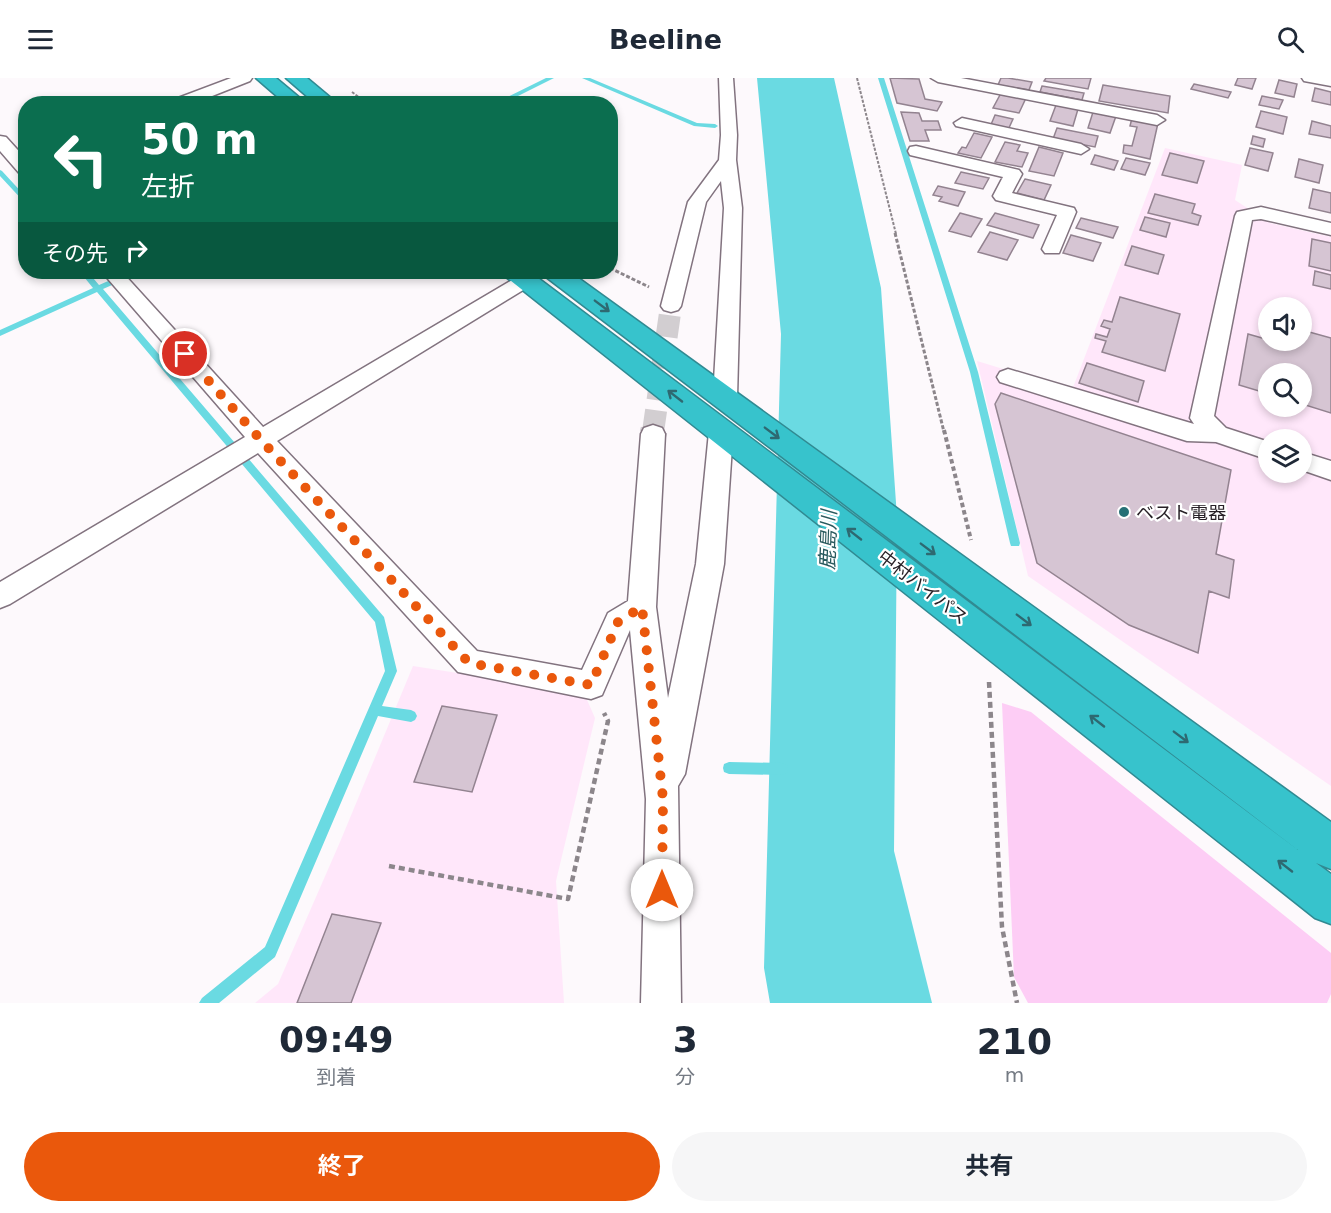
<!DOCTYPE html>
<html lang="ja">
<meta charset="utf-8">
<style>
:root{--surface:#fff;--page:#f6f6f7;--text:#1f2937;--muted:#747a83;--accent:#ea580c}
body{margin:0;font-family:"DejaVu Sans","Noto Sans JP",sans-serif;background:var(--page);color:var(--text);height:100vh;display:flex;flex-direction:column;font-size:22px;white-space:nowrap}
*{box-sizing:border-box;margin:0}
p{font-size:20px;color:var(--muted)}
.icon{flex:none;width:33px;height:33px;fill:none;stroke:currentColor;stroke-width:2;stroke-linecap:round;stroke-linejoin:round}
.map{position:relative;height:925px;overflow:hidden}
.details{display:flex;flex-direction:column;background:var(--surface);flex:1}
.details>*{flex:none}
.hud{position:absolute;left:18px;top:18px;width:600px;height:183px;border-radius:24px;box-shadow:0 3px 9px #0003;background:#0b6e4f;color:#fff;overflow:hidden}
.tools{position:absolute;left:1258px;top:219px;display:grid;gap:12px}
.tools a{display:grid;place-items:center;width:54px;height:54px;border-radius:50%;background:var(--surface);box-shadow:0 3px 9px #0003;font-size:30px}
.pin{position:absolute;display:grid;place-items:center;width:51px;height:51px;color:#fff;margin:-26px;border:3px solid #fff;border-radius:50%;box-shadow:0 2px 6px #0007}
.me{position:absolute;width:66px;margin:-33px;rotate:0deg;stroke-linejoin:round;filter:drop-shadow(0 0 4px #0008)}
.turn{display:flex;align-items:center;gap:21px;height:126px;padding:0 24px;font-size:27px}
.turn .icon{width:78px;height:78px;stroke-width:2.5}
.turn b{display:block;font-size:42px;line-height:51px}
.then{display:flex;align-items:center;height:57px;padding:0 24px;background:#0003;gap:12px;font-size:22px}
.eta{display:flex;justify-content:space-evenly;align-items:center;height:102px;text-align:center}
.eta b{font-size:36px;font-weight:700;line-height:42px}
.primary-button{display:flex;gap:12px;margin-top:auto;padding:12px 24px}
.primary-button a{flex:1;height:69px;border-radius:36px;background:var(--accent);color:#fff;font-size:24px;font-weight:700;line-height:69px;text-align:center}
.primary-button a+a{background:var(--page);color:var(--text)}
header{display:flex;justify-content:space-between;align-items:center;height:78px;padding:0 24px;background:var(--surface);font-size:27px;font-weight:700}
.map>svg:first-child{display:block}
.built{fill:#ffe7fa;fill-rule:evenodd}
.green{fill:#fdcdf5}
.water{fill:#6adae2}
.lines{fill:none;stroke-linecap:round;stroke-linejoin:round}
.stream{fill:#6adae2;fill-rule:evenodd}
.building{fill:#d6c5d3;stroke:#938390;stroke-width:1.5}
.street-tunnel-far1{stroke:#d2ced1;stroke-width:22;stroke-dasharray:22 10;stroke-linecap:butt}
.street-tunnel{stroke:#d2ced1;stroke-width:27;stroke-dasharray:27 14;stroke-linecap:butt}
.street-casing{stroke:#82737f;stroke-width:3}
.highway-casing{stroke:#318a92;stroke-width:3}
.path-far3{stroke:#8c868b;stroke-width:2;stroke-dasharray:3 1.5;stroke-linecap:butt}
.path-far2{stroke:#8c868b;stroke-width:3;stroke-dasharray:4 2;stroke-linecap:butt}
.path-far1{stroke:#8c868b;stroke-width:4;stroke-dasharray:4.5 3;stroke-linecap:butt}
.path{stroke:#8c868b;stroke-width:4.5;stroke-dasharray:6 4;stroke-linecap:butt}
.street{fill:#fff;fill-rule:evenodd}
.highway{fill:#37c3cc;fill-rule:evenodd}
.oneway{stroke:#2e6971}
.route{stroke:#ea580c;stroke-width:10;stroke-dasharray:0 18}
.poi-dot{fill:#267076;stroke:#fff;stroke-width:2}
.labels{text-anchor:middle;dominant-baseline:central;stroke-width:4.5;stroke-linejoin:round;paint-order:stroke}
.poi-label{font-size:18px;fill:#272026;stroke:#fff;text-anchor:start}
.street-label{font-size:18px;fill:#272026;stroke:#fff}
.water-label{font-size:20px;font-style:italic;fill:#28595d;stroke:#fff}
</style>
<header><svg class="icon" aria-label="menu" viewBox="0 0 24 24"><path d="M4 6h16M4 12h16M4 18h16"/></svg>Beeline<svg class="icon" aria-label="search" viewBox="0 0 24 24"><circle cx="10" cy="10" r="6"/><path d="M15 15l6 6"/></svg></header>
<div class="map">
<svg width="1331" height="925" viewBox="0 0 1331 925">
<rect width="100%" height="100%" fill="#fdf9fc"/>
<path class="built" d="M1165,70L1242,87L1235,122L1270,145L1331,159V708L1028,498L977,283L1072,312ZM1269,230H1302V262H1269ZM1269,296H1302V328H1269ZM1269,362H1302V394H1269Z
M413,588L584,615L595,640L556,803L564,925H255L278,906L340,764Z"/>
<path class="green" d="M1002,625L1031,634L1331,875V916L1327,925H1028L1014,899Z"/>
<path class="water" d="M757,0H834L881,210L897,439L894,773L932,925H770L764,890L781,256Z"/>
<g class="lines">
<path class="stream" d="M546,0H554L502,26H493Z
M582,0H590L697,45L715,46L718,48L715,50L694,48Z
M878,0H884L978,294L1020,465L1019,468H1011L1010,465L970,294Z
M0,92L2,93L26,119V126L0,98Z
M80,194H88L99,207L129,194H138L137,196L103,211L384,539L397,593L382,628L411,632L415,634L417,638L415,642L411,644L378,638L275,879L219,925H199L202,920L265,869L385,593L375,544L97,214L0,258V252L93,210Z
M729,684L782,685L787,687L788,691L787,695L782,697L729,696L724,694L723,690L724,686Z"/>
</g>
<path class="building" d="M890,0L919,1L925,21L942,24L937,33L897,25Z
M1001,0H1008L1032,4L1029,12L998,7Z
M1046,0H1091L1088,11L1044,3Z
M1238,0H1256L1252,11L1235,7Z
M1279,2L1297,6L1294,19L1275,15Z
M1194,6L1231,14L1228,20L1191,11Z
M1103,7L1170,18L1168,35L1099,23Z
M1042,8L1084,15L1082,22L1040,14Z
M1315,10L1331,14V27L1312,23Z
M1001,15L1026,20L1019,35L993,30Z
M1262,18L1283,22L1279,31L1259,27Z
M1056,27L1078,31L1073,48L1050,43Z
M1261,33L1287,39L1283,56L1256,49Z
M901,34L919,35L922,43H938L941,52H925L929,63H910Z
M1093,34L1116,38L1110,55L1088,50Z
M995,37L1013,41L1008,52L990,49Z
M1132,40L1158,45L1150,81L1123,75L1124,67L1132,68L1137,49L1130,48Z
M1312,43L1331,48V60L1309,56Z
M1057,50L1098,58L1095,69L1053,61Z
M974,55L992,59L981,80L958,75L962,69L966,70Z
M1253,58L1265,61L1263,69L1251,66Z
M1005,64L1020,67L1017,73L1028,75L1022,89L995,84Z
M1039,69L1063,75L1054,98L1029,93Z
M1250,70L1273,75L1268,93L1245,87Z
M1170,75L1204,83L1197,105L1162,97Z
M1095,77L1118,83L1114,92L1091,86Z
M1126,80L1150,85L1145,97L1121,91Z
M1299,81L1323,87L1319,105L1295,99Z
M961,94L989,100L983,111L955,105Z
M1025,101L1051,107L1044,122L1017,115Z
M938,108L965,114L958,128L939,123L942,119L933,117Z
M1313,111L1331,115V135L1309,130Z
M1155,116L1195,126L1192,135L1201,138L1198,147L1148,135Z
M960,135L982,141L971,159L949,153Z
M995,135L1039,147L1033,160L987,147Z
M1145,139L1170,145L1166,159L1140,152Z
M1081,140L1118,149L1113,160L1076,150Z
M990,154L1018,162L1007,182L978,174Z
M1071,157L1101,165L1093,183L1063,175Z
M1312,161L1331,165V193L1309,188Z
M1132,168L1164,177L1158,196L1125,187Z
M1315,193L1331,197V211L1313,207Z
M1120,219L1180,236L1165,293L1102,274L1106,263L1095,260L1096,256L1107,259L1110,251L1101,248L1104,242L1112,244Z
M1302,252L1331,260V335L1302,326V296H1269V316L1239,307L1248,256L1269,262V260V262H1302Z
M1087,285L1144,303L1138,324L1079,305Z
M1001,315L1231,392L1216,476L1234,482L1229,520L1209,513L1198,575L1129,547L1037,485L995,326Z
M442,628L497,637L472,714L414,704Z
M332,836L381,845L351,925H297Z"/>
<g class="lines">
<path class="street-tunnel-far1" d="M653,354L671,228"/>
<path class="street-tunnel" d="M653,356L654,352"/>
<g class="street-casing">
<path id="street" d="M231,0H252L250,3L192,26H169L170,23Z
M719,0H733L737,57L736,82L742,130L737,320L733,326L725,328L717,326L713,320L724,130L721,103L706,124L681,228L678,232L671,234L664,232L661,228L688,124L719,82L721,57Z
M931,0H961L1157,37L1165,42L1157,47L938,4Z
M1302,0H1331V8L1304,3Z
M962,40L1081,66L1089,71L1081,76L956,48L954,45Z
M0,58L6,59L26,81V97L20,96L0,73Z
M916,68L1019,92L1022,96L1012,115L1074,130L1076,134L1059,175H1045L1042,171L1057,137L996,122L993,118L1003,99L910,77L908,73L910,69Z
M1261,129L1331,145V157L1261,141L1252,142L1214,338L1226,350L1269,364V382L1216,364L1187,363L1000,304L997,299L1000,294L1008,291L1194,346L1190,340L1235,138L1237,134Z
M102,194H122L263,349L519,198H533L536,202L533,206L277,363L477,573L582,592L608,535L628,523L641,356L644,350L653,347L662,350L665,356L656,529L668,620L696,486L709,354L712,348L721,345L730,348L733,354L724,486L685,696L678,708L681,925H641L646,721L630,552L602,617L591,621L458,594L258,375L10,526L0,530V504L245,359Z
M1302,374L1331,383V402L1302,392Z"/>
</g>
<g class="highway-casing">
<path id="highway" d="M256,0H276L307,26H286Z
M286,0H307L338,26H316Z
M503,194H530L1298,772L546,199L543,194H570L1331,744V791L1316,785L1331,796V846L1315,840L506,199Z"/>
</g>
<path class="path-far3" d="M857,0L896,156
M352,14L368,26"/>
<path class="path-far2" d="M895,155L944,354
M610,190L649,209"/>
<path class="path-far1" d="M944,352L971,462"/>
<path class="path" d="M989,604L1002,849L1017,925
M389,788L568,821L608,643L604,635"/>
<use href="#street" class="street"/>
<use href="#highway" class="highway"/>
</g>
<defs><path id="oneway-shaft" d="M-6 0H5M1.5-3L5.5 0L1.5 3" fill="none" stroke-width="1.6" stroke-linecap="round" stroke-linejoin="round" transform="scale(1.5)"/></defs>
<g class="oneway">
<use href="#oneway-shaft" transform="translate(602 228) rotate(37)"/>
<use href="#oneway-shaft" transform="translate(675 318) rotate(-142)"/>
<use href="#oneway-shaft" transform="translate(772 355) rotate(37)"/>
<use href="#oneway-shaft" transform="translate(854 456) rotate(-142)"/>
<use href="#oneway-shaft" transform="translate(928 471) rotate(37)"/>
<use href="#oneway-shaft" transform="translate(1024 542) rotate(37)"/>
<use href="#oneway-shaft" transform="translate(1097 643) rotate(-142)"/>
<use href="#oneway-shaft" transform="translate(1181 659) rotate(37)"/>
<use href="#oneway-shaft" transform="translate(1285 788) rotate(-142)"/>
</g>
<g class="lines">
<path class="route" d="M185,276L260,361L469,585L591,607L618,544L642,529L663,721L662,812"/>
</g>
<circle class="poi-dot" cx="1124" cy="434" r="6"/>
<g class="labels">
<g class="poi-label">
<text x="1136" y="434">ベスト電器</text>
</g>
<g class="street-label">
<text transform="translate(923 509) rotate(38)">中村バイパス</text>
</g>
<g class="water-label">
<text transform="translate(828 462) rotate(-88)">鹿島川</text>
</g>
</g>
</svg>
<div class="tools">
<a><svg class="icon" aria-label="sound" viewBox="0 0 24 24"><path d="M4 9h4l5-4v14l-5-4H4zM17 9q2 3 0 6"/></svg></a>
<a><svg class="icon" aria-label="search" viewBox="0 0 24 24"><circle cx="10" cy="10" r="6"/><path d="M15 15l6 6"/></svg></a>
<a><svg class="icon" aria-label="layers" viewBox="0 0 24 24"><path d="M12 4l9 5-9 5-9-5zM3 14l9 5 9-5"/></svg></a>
</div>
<div class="pin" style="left:185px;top:276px;background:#d93025"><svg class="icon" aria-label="arrive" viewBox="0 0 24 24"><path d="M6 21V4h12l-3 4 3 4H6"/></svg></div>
<svg class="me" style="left:662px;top:812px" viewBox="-20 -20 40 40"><circle r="19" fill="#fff"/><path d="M0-13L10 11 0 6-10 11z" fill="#ea580c"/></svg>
<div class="hud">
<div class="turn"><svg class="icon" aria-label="left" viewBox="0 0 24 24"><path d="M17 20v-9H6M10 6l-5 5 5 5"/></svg><div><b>50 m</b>左折</div></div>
<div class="then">その先<svg class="icon" aria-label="right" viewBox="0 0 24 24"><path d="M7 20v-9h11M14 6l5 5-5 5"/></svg></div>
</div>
</div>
<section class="details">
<div class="eta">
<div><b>09:49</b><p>到着</p></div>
<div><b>3</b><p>分</p></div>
<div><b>210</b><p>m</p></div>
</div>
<div class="primary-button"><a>終了</a><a>共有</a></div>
</section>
